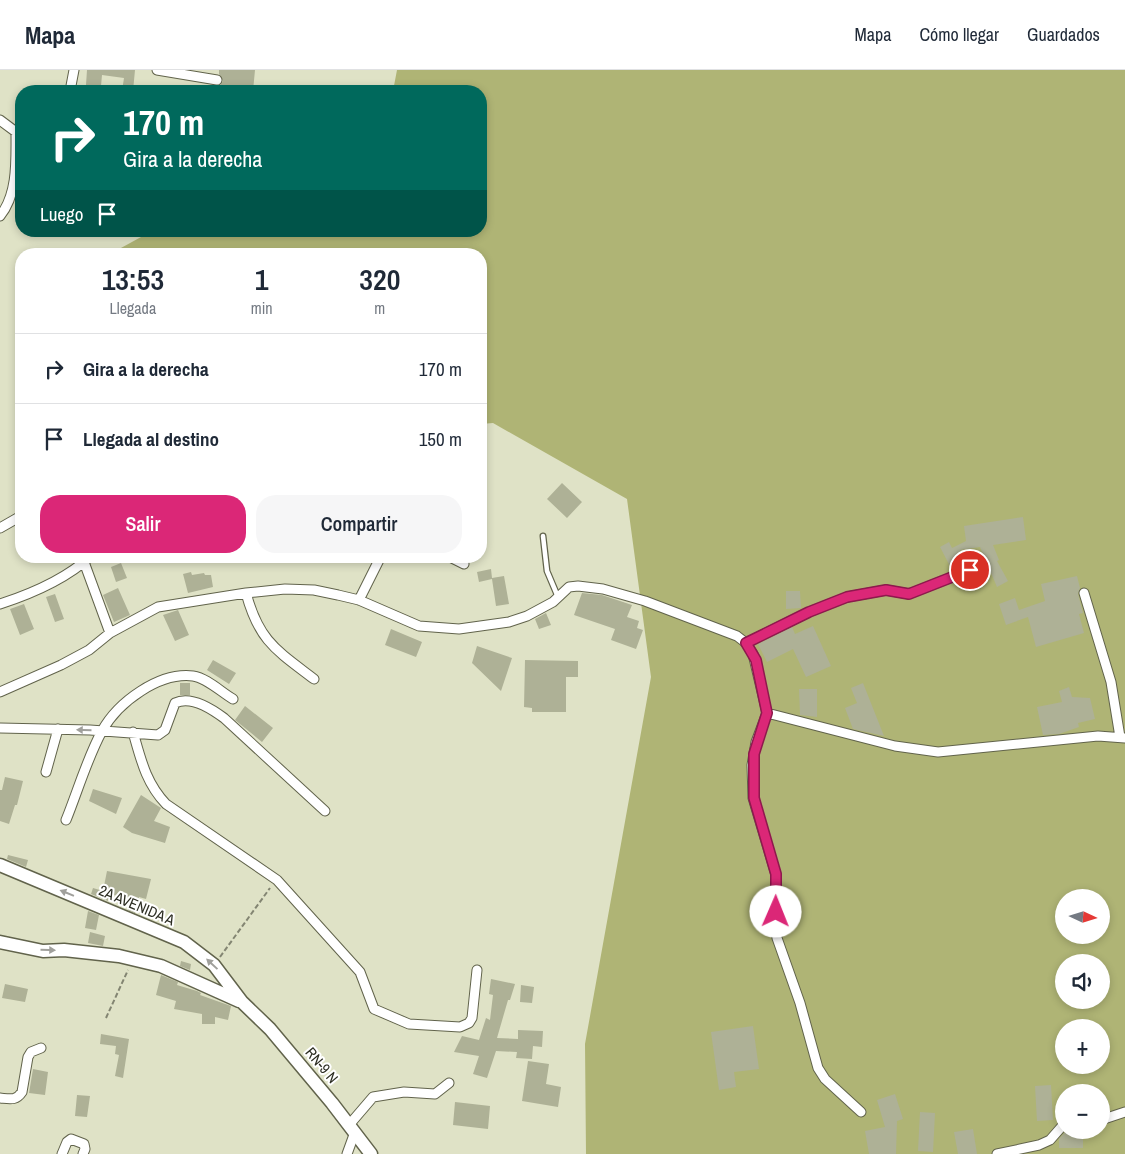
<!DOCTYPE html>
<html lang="es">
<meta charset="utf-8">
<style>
:root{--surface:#fff;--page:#f6f6f7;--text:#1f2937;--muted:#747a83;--line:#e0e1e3;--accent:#db2777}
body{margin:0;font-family:"Archivo Narrow",sans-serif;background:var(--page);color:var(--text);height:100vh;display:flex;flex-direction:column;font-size:19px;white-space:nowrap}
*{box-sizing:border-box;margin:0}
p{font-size:16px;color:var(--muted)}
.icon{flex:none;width:28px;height:28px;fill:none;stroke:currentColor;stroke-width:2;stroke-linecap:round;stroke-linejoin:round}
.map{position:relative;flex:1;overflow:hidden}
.drawer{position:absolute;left:15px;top:178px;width:472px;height:315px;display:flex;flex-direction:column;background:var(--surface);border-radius:20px;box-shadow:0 2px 8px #0003}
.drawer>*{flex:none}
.hud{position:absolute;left:15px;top:15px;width:472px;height:152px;border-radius:20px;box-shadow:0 2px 8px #0003;background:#00695c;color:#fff;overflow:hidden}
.needle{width:32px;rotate:94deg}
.controls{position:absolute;left:1055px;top:819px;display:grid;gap:10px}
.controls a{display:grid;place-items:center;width:55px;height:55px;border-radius:50%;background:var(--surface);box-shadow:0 2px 8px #0003;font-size:25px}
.pin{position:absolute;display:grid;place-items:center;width:42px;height:42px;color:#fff;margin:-21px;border:2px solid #fff;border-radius:50%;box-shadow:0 1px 5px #0007}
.me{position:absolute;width:55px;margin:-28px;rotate:1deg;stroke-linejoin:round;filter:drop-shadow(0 0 4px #0008)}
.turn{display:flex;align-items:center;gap:18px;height:105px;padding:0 25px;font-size:22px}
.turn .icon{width:65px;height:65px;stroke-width:2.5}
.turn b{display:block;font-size:35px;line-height:42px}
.then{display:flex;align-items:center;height:48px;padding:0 25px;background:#0003;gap:10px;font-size:19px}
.eta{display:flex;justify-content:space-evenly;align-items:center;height:85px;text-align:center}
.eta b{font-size:30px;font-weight:600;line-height:35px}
.cta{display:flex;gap:10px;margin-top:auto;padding:10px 25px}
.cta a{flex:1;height:58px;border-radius:20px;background:var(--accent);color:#fff;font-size:20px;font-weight:600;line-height:58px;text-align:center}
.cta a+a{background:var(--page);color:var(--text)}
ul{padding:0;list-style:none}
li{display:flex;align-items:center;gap:15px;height:70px;padding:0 25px;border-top:1px solid var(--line)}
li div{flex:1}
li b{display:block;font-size:19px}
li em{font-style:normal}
header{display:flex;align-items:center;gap:30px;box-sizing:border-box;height:70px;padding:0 25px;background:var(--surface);border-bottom:1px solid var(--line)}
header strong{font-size:24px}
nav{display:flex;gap:28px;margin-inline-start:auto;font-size:18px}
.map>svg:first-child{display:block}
.green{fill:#afb475;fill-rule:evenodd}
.building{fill:#aeb196}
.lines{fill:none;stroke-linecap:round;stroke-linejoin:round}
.service-casing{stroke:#61634b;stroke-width:7}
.minor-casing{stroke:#61634b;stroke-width:11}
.primary-casing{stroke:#61634b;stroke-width:15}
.path{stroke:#838572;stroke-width:2;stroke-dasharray:5 2.5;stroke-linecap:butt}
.service{stroke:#fff;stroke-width:4.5}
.minor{stroke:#fff;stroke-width:9}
.primary{stroke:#fff;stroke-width:12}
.oneway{fill:#a0a09c}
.route-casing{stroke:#8e194d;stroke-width:12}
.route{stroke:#db2777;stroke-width:9}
.labels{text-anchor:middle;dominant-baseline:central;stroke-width:4;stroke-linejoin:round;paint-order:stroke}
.street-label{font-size:15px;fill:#2c2d22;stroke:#fff}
</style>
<header>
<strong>Mapa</strong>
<nav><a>Mapa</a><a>Cómo llegar</a><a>Guardados</a></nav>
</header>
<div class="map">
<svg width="1125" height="1084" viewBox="0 0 1125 1084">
<rect width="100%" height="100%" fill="#dfe2c6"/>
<path class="green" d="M397,0H1125V1084H586L585,974L651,607L627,429L493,353L481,354V184H110L152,161H481V21H393ZM1064,828H1101V865H1064ZM1064,892H1101V930H1064ZM1064,958H1101V995H1064ZM1064,1022H1101V1060H1064Z"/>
<path class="building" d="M87,0H135L133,21H122L124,8L102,5L101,16L86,15Z
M219,0H255L253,21L218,18L223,11L219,4Z
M562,413L582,432L567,448L547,429Z
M1023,447L1026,470L993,475L999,490L997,491L1008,511L997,517L980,477L960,480L967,494L952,500L940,477L949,472L952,478L966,471L964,456Z
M121,493L127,508L116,512L111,497Z
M491,499L492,508L504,506L509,534L496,536L492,509L479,512L477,502Z
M191,502L192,505L204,503L205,505H211L213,517L188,523L183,504Z
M1077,506L1080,518L1078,524L1083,543L1079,544L1084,563L1036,577L1028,547L1006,555L999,534L1015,528L1019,540L1045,531L1041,514Z
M118,518L130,545L114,552L103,525Z
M786,521H800L801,538L786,539Z
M582,523L602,525L632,535L627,547L639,551L637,558L643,560L636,579L611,570L615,559L574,545Z
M55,524L64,549L55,552L46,527Z
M24,534L34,559L20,565L10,539Z
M178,540L189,565L175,571L163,545Z
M546,543L551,555L539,559L535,549Z
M813,556L831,596L806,607L793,579L767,592L758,574L792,557L795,564Z
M391,559L422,572L416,587L385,575Z
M477,576L512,588L501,621L472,593Z
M213,590L236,603L229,614L207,600Z
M525,590L578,591V607H566V642H532V638L524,637Z
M180,613H190V625H180Z
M863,613L884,666L853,659L845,638L857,633L851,618Z
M1069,617L1072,627L1090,628L1095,649L1078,653L1079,657L1059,664L1043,665L1037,637L1062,632L1059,621Z
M799,619H817V647L800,645Z
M245,636L273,658L262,672L235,650Z
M5,707L23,711L17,735H15L9,754L0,751V720H2Z
M93,719L122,728L116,744L89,731Z
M141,725L161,738L154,751L170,757L165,773L132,763L123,757Z
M8,785L28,790L26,797L7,789Z
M107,801L151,809L146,829L139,827L135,843L128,840L130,829L110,824L108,831L91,824L93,818L103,821Z
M88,841L99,845L96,860L85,858Z
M90,862L105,866L103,876L88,873Z
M181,891L191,894L190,900L180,896Z
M161,905L178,912L177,915L197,921L201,923L200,925L231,936L228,950L215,947V954H202V944L174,939L176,931L156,925Z
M491,909L515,914L510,930H508L497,968L518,969V960L543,961L542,977L533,976L532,989L516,988L517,982L496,981L487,1008L473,1004L479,986L454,982L462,966L479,970L486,948L490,950L493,925L489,924Z
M5,914L28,919L25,932L2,928Z
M521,915L534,917L532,933L520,932Z
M753,956L759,999L734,1002L736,1017L719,1020L711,962Z
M101,964L129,969L123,1008L115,1006L119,985L115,984L116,976L100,974Z
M528,991L549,994L546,1014L561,1017L558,1037L522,1031Z
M33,999L48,1002L45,1025L29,1023Z
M1051,1015L1053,1050L1037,1051L1035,1016Z
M895,1024L903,1049L897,1051L896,1084H869L865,1061L885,1057L877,1030Z
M77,1025L90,1026L87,1047L75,1046Z
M455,1032L490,1036L488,1059L453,1055Z
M920,1042L935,1043L933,1082L918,1081Z
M973,1059L977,1084H958L954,1062Z
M1067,1060H1083V1078H1059V1069Z"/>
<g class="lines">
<g class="service-casing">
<path id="service" d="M543,466L547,501L558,527"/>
</g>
<g class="minor-casing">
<path id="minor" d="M157,0L217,10
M70,21L74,0
M0,50L16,62C16,90 18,124 0,146
M0,458L21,446
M448,486L464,494
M84,492L110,563
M246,523C259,571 276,580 314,609
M1084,523L1111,612L1120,667
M359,530L381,486
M0,534C31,524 66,509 91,486
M746,573L809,542L847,527L886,520L909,524L970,500L978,501L980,508
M0,622L61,595L89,580L110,563L158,537L246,523L285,519L314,520L338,525L359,530L419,556L459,559L509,552L527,546L553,532L569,517L578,516L603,519L645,531L737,566L746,573L753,584L767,643L756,672L752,695L753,728L776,805L775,853L777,868L800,933L818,998L825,1009L861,1042
M767,643L895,676L938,682L1098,666L1125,668
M0,658L90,660L158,665L165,660L175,633C191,625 212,639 224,648L325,741
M133,662C141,690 146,713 166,734L277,810L360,902L374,939L409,954L460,957L469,953L472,948L477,900
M46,702L58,659
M66,750C77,723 88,686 102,661C118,632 159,602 193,606C207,608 221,622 233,629
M0,1028C10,1029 16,1031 22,1022L28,987L31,982L41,978
M1101,1050L1125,1042
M349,1055L373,1027L404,1022L435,1024L449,1013
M62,1084L67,1072L71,1069L84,1074L85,1079L83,1084
M347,1084L355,1062
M997,1084L1039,1075L1050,1070L1064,1054"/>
</g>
<g class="primary-casing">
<path id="primary" d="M0,795L184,872L214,895L242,932L270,959L332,1033L371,1084
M0,872L43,881L64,880L119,886L161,896L239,931"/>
</g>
<path class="path" d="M220,887L270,818
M106,948L128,900"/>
<use href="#service" class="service"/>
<use href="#minor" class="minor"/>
<use href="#primary" class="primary"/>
</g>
<defs><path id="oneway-solid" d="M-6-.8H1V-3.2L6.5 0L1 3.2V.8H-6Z" transform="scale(1.25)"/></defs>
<g class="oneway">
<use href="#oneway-solid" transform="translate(84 660) rotate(-179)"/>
<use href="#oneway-solid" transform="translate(67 823) rotate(-158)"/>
<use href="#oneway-solid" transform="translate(48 880) rotate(1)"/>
<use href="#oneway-solid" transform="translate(212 894) rotate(-137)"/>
</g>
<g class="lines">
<g class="route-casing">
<path id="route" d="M776,842V804L754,728V684L767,643L756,590L746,573L809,542L847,527L886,520L909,524L970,500"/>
</g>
<use href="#route" class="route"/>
</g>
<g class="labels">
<g class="street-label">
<text transform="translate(137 835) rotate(23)">2A AVENIDA A</text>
<text transform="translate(322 995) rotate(50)">RN-9 N</text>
</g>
</g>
</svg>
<div class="controls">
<a><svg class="needle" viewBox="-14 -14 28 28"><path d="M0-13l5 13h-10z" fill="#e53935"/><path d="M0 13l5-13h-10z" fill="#747a83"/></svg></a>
<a><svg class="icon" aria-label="sound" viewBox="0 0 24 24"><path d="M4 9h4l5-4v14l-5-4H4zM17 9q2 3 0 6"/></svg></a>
<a>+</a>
<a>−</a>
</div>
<div class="pin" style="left:970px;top:500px;background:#d93025"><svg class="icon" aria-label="arrive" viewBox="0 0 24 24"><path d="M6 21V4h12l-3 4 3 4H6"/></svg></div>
<svg class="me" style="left:776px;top:842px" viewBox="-20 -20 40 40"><circle r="19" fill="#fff"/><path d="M0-13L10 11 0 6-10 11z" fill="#db2777"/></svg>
<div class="hud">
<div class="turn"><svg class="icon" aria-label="right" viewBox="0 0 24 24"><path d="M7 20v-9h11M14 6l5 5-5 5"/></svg><div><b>170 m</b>Gira a la derecha</div></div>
<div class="then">Luego<svg class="icon" aria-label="arrive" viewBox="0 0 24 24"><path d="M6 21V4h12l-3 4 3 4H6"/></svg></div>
</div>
<section class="drawer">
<div class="eta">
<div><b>13:53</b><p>Llegada</p></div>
<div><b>1</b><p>min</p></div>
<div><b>320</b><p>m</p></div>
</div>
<ul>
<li><svg class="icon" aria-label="right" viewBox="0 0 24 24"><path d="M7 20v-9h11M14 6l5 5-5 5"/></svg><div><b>Gira a la derecha</b></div><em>170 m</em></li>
<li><svg class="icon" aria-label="arrive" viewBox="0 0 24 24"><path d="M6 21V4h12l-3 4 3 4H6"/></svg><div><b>Llegada al destino</b></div><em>150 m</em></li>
</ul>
<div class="cta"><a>Salir</a><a>Compartir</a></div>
</section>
</div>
